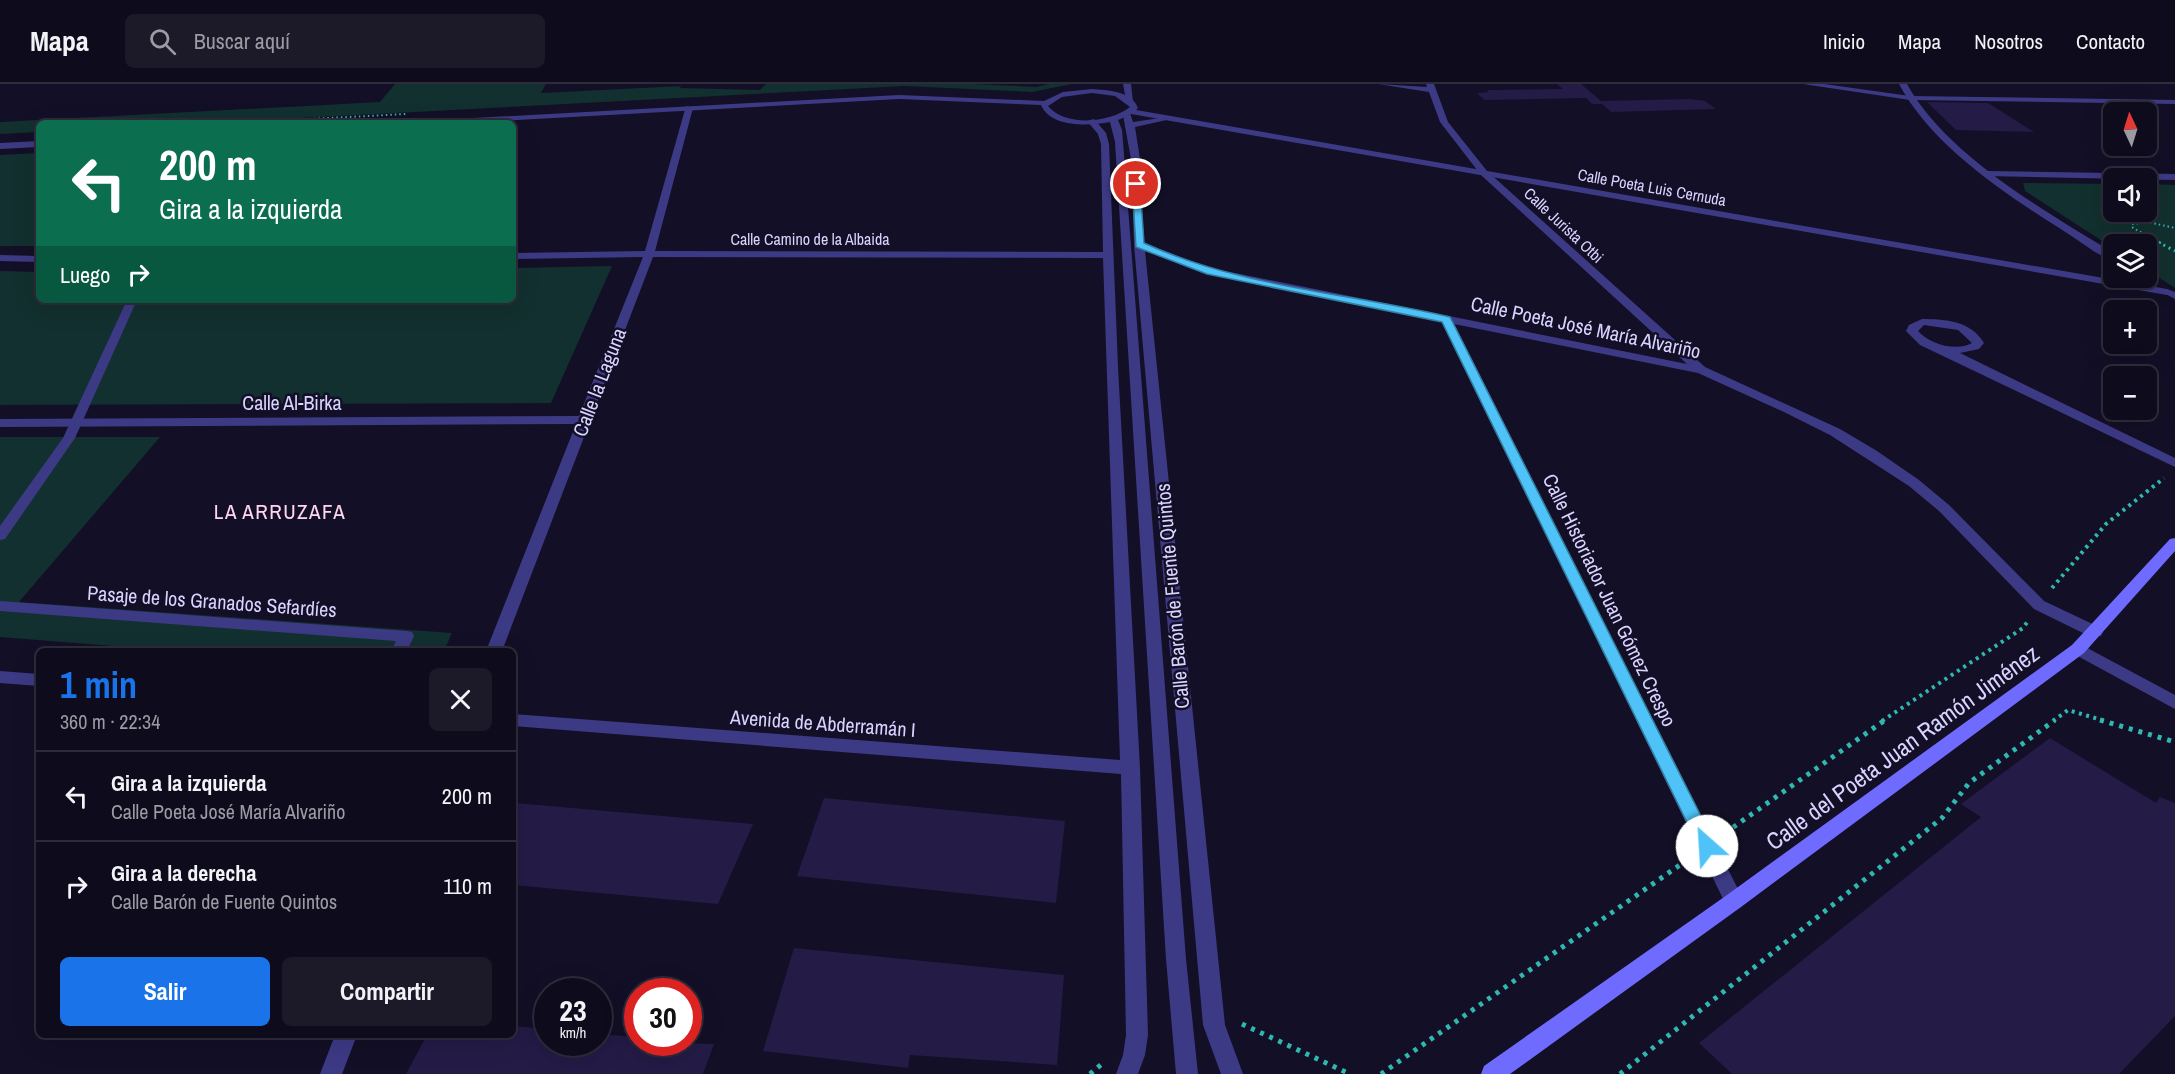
<!DOCTYPE html>
<html lang="es">
<meta charset="utf-8">
<style>
:root{--surface:#0e0b1c;--page:#1c1929;--text:#f1f3f6;--muted:#9b9ba3;--line:#2e2b3b;--accent:#1a73e8}
body{margin:0;font-family:"Archivo Narrow",sans-serif;background:var(--page);color:var(--text);height:100vh;display:flex;flex-direction:column;font-size:22px;white-space:nowrap}
*{box-sizing:border-box;margin:0}
p{font-size:20px;color:var(--muted)}
.icon{flex:none;width:33px;height:33px;fill:none;stroke:currentColor;stroke-width:2;stroke-linecap:round;stroke-linejoin:round}
.map{position:relative;flex:1;overflow:hidden}
.drawer{position:absolute;left:36px;top:564px;width:480px;height:390px;display:flex;flex-direction:column;background:var(--surface);border-radius:9px;box-shadow:0 6px 24px #0002,0 0 0 2px var(--line)}
.drawer>*{flex:none}
.top-card{position:absolute;left:36px;top:36px;width:480px;height:183px;border-radius:9px;box-shadow:0 6px 24px #0002,0 0 0 2px var(--line);background:#0b6e4f;color:#fff;overflow:hidden}
.needle{width:39px;rotate:356deg}
.controls{position:absolute;left:2103px;top:18px;display:grid;gap:12px}
.controls a{display:grid;place-items:center;width:54px;height:54px;border-radius:9px;background:var(--surface);box-shadow:0 6px 24px #0002,0 0 0 2px var(--line);font-size:30px}
.speed{position:absolute;left:534px;top:894px;display:flex;gap:12px;font-size:30px;font-weight:700;text-align:center}
.speed>*{display:grid;place-content:center;width:78px;height:78px;border-radius:50%;background:var(--surface);box-shadow:0 6px 24px #0002,0 0 0 2px var(--line);line-height:1}
.speed small{font-size:15px;font-weight:400}
.speed .limit{border:9px solid #d22;background:#fff;color:#111}
.pin{position:absolute;display:grid;place-items:center;width:51px;height:51px;color:#fff;margin:-26px;border:3px solid #fff;border-radius:50%;box-shadow:0 2px 6px #0007}
.me{position:absolute;width:66px;margin:-33px;rotate:334deg;stroke-linejoin:round;filter:drop-shadow(0 0 4px #0008)}
.turn{display:flex;align-items:center;gap:21px;height:126px;padding:0 24px;font-size:27px}
.turn .icon{width:78px;height:78px;stroke-width:2.5}
.turn b{display:block;font-size:42px;line-height:51px}
.then{display:flex;align-items:center;height:57px;padding:0 24px;background:#0003;gap:12px;font-size:22px}
.round{display:grid;place-items:center;flex:none;width:63px;height:63px;border-radius:9px;background:var(--page)}
.overview{display:flex;align-items:center;justify-content:space-between;height:102px;padding:0 24px}
h1{font-size:36px;font-weight:800;line-height:45px;color:var(--accent)}
.button{display:flex;gap:12px;margin-top:auto;padding:12px 24px}
.button a{flex:1;height:69px;border-radius:9px;background:var(--accent);color:#fff;font-size:24px;font-weight:800;line-height:69px;text-align:center}
.button a+a{background:var(--page);color:var(--text)}
ul{padding:0;list-style:none}
li{display:flex;align-items:center;gap:18px;height:90px;padding:0 24px;border-top:2px solid var(--line)}
li div{flex:1}
li b{display:block;font-size:22px}
li em{font-style:normal}
header{display:flex;align-items:center;gap:36px;box-sizing:border-box;height:84px;padding:0 30px;background:var(--surface);border-bottom:2px solid var(--line)}
header strong{font-size:28px}
nav{display:flex;gap:33px;margin-inline-start:auto;font-size:21px}
.search{width:420px;height:54px;background:var(--page);display:flex;align-items:center;gap:15px;box-sizing:border-box;padding:0 21px;border-radius:9px;color:var(--muted);font-size:22px}
.map>svg:first-child{display:block}
.green{fill:#12302f}
.building{fill:#241b47}
.lines{fill:none;stroke-linecap:round;stroke-linejoin:round}
.path-far3{stroke:#2fb8b0;stroke-width:2;stroke-dasharray:1.5 3;stroke-linecap:butt}
.path-far2{stroke:#2fb8b0;stroke-width:3;stroke-dasharray:2 4;stroke-linecap:butt}
.path-far1{stroke:#2fb8b0;stroke-width:4;stroke-dasharray:3 4.5;stroke-linecap:butt}
.path{stroke:#2fb8b0;stroke-width:5;stroke-dasharray:4 6;stroke-linecap:butt}
.pedestrian{fill:#3d3a85;fill-rule:evenodd}
.minor{fill:#3d3a85;fill-rule:evenodd}
.tertiary{fill:#3d3a85;fill-rule:evenodd}
.secondary{fill:#6f6bff;fill-rule:evenodd}
.route{fill:#4fc3f7;stroke:#337fa1;stroke-width:1.5}
.labels{text-anchor:middle;dominant-baseline:central;stroke-width:5;stroke-linejoin:round;paint-order:stroke}
.far-street-label{font-size:16px;fill:#d9d4ff;stroke:#130f26}
.street-label{font-size:20px;fill:#d9d4ff;stroke:#130f26}
.neighbourhood-label{font-size:21px;letter-spacing:1.5px;fill:#ffd6f0;stroke:#130f26}
.near-street-label{font-size:24px;fill:#d9d4ff;stroke:#130f26}
</style>
<header>
<strong>Mapa</strong>
<div class="search"><svg class="icon" aria-label="search" viewBox="0 0 24 24"><circle cx="10" cy="10" r="6"/><path d="M15 15l6 6"/></svg>Buscar aquí</div>
<nav><a>Inicio</a><a>Mapa</a><a>Nosotros</a><a>Contacto</a></nav>
</header>
<div class="map">
<svg width="2175" height="990" viewBox="0 0 2175 990">
<rect width="100%" height="100%" fill="#130f26"/>
<path class="green" d="M395,0H546L541,9L682,2L679,4L760,6L766,0H972L1037,3L1048,0H1072L1032,8L904,2L208,39H39V48L0,50V38L380,18Z
M39,69V162H0V71Z
M2023,99L2113,100L2114,128H2146L2147,100L2175,101V204L2147,186L2146,160H2114L2113,164L2025,107Z
M612,182L551,319L0,321V187L39,188V216H513V184Z
M0,353H160L19,518L452,549L444,567H175L0,553Z"/>
<path class="building" d="M1557,0H1581L1601,17L1690,15L1705,17L1716,25L1611,28L1602,20H1592L1586,14L1484,16L1477,9L1489,8L1487,6L1563,5Z
M1927,18L1988,19L2034,48L1956,46Z
M2050,654L2156,719L2160,713L2175,719V932L2119,990H1732L1699,959L1981,733L1961,720Z
M824,714L1065,737L1056,819L797,792Z
M516,719L753,740L718,820L513,801V723Z
M794,864L1064,891L1057,981L910,971L908,984L763,967Z
M513,942L548,945V958H598V950L638,953V958L714,960L703,990H406L427,951H513Z"/>
<g class="lines">
<path class="path-far3" d="M233,39L406,30
M2161,159L2133,144L2132,140L2148,138L2175,144"/>
<path class="path-far2" d="M2158,158L2175,167"/>
<path class="path-far1" d="M2052,504L2106,440L2164,394
M1882,637L2023,544L2028,537
M2053,637L2068,626L2105,637"/>
<path class="path" d="M2100,636L2175,658
M1725,749L1885,636
M1242,940L1350,990
M1090,990L1103,979
M1381,990L1687,776
M1620,990L1942,734L1969,699L2055,636"/>
<path class="pedestrian" d="M127,216H137L75,354L5,455L0,456V442L63,354Z
M0,517L406,547L412,548L414,552L407,567H391L396,557L0,527Z"/>
<path class="minor" d="M1123,0H1131L1133,18L1126,16Z
M1378,0L1427,3L1426,0H1434L1448,38L1487,87L1705,283L1840,345L1877,367L1919,396L1949,421L2044,517L2101,544L2103,548L2101,552H2089L2034,525L1939,427L1909,402L1830,351L1784,328L1698,289L1454,240L1744,817L1741,823L1734,825L1727,823L1442,237L1207,190L1145,167L1225,941L1243,990H1221L1203,941L1134,161L1131,75L1123,31L1130,29L1133,38L1167,33L1171,35L1135,43L1140,75L1144,159L1210,184L1687,280L1481,91L1440,38L1429,8Z
M1803,0H1824L1910,12L2175,16V20L1910,16Z
M686,22L693,24L655,167L1103,168L1101,60L1098,50L1087,37L1094,35L1106,49L1109,60L1118,283L1140,684L1148,951L1145,971L1138,990H1116L1123,971L1126,951L1121,690L513,642V630L1120,676L1103,174L653,173L502,567H486L576,340L0,343V335L579,332L643,173L513,175V169L645,167Z
M1988,87L2175,90V96L1985,92L1984,90Z
M0,171L39,172V178L0,177Z
M2167,205L2175,208V215L2162,208Z
M1922,235C1946,235 1971,237 1984,259L1979,265L1960,269L2175,374V383L1920,261L1906,247L1909,241ZM1924,241L1958,246L1972,259C1956,268 1929,260 1918,247Z
M2078,559L2175,611V625L2072,569L2070,565L2072,561Z
M0,587L39,590V602L0,599Z
M335,951H357L342,990H320Z"/>
<path class="tertiary" d="M1899,0H1907C1946,71 2046,128 2114,169V177C2098,172 2084,160 2070,151C2010,113 1933,64 1899,0Z
M1092,5C1107,6 1132,7 1138,24L1136,26L2167,205L2172,208L2167,211L1131,30L1118,36L1122,46L1123,58L1186,875L1198,990H1176L1166,875L1115,58L1110,38C1089,42 1051,44 1041,21L899,15L464,39H414L418,37L899,11L1044,17L1063,8ZM1092,9L1115,12L1130,23C1110,39 1065,43 1048,22L1062,13Z
M39,57V63L0,65V59Z"/>
<path class="secondary" d="M2175,454V467L2084,569L1741,823L1510,990H1481L1484,982L1727,811L2072,561L2170,455Z"/>
</g>
<path class="route" d="M1136,98L1140,100L1144,159C1240,203 1348,209 1450,233L1716,762L1713,767L1707,769L1701,767L1442,238L1207,190L1136,163L1132,100Z"/>
<g class="labels">
<g class="far-street-label">
<text transform="translate(1652 103) rotate(10)">Calle Poeta Luis Cernuda</text>
<text transform="translate(1564 141) rotate(43)">Calle Jurista Otbi</text>
<text x="810" y="155">Calle Camino de la Albaida</text>
</g>
<g class="street-label">
<text transform="translate(1586 243) rotate(12)">Calle Poeta José María Alvariño</text>
<text transform="translate(599 298) rotate(-69)">Calle la Laguna</text>
<text x="292" y="318">Calle Al-Birka</text>
<text transform="translate(1172 512) rotate(-95)">Calle Barón de Fuente Quintos</text>
<text transform="translate(1610 516) rotate(64)">Calle Historiador Juan Gómez Crespo</text>
<text transform="translate(212 517) rotate(4)">Pasaje de los Granados Sefardíes</text>
<text transform="translate(823 639) rotate(4)">Avenida de Abderramán I</text>
</g>
<g class="neighbourhood-label">
<text x="280" y="427">LA ARRUZAFA</text>
</g>
<g class="near-street-label">
<text transform="translate(1902 663) rotate(-36)">Calle del Poeta Juan Ramón Jiménez</text>
</g>
</g>
</svg>
<div class="controls">
<a><svg class="needle" viewBox="-14 -14 28 28"><path d="M0-13l5 13h-10z" fill="#e53935"/><path d="M0 13l5-13h-10z" fill="#9b9ba3"/></svg></a>
<a><svg class="icon" aria-label="sound" viewBox="0 0 24 24"><path d="M4 9h4l5-4v14l-5-4H4zM17 9q2 3 0 6"/></svg></a>
<a><svg class="icon" aria-label="layers" viewBox="0 0 24 24"><path d="M12 4l9 5-9 5-9-5zM3 14l9 5 9-5"/></svg></a>
<a>+</a>
<a>−</a>
</div>
<div class="speed"><div>23<small>km/h</small></div><div class="limit">30</div></div>
<div class="pin" style="left:1136px;top:100px;background:#d93025"><svg class="icon" aria-label="arrive" viewBox="0 0 24 24"><path d="M6 21V4h12l-3 4 3 4H6"/></svg></div>
<svg class="me" style="left:1707px;top:762px" viewBox="-20 -20 40 40"><circle r="19" fill="#fff"/><path d="M0-13L10 11 0 6-10 11z" fill="#4fc3f7"/></svg>
<div class="top-card">
<div class="turn"><svg class="icon" aria-label="left" viewBox="0 0 24 24"><path d="M17 20v-9H6M10 6l-5 5 5 5"/></svg><div><b>200 m</b>Gira a la izquierda</div></div>
<div class="then">Luego<svg class="icon" aria-label="right" viewBox="0 0 24 24"><path d="M7 20v-9h11M14 6l5 5-5 5"/></svg></div>
</div>
<section class="drawer">
<div class="overview"><div><h1>1 min</h1><p>360 m · 22:34</p></div><a class="round"><svg class="icon" aria-label="close" viewBox="0 0 24 24"><path d="M6 6l12 12M18 6L6 18"/></svg></a></div>
<ul>
<li><svg class="icon" aria-label="left" viewBox="0 0 24 24"><path d="M17 20v-9H6M10 6l-5 5 5 5"/></svg><div><b>Gira a la izquierda</b><p>Calle Poeta José María Alvariño</p></div><em>200 m</em></li>
<li><svg class="icon" aria-label="right" viewBox="0 0 24 24"><path d="M7 20v-9h11M14 6l5 5-5 5"/></svg><div><b>Gira a la derecha</b><p>Calle Barón de Fuente Quintos</p></div><em>110 m</em></li>
</ul>
<div class="button"><a>Salir</a><a>Compartir</a></div>
</section>
</div>
